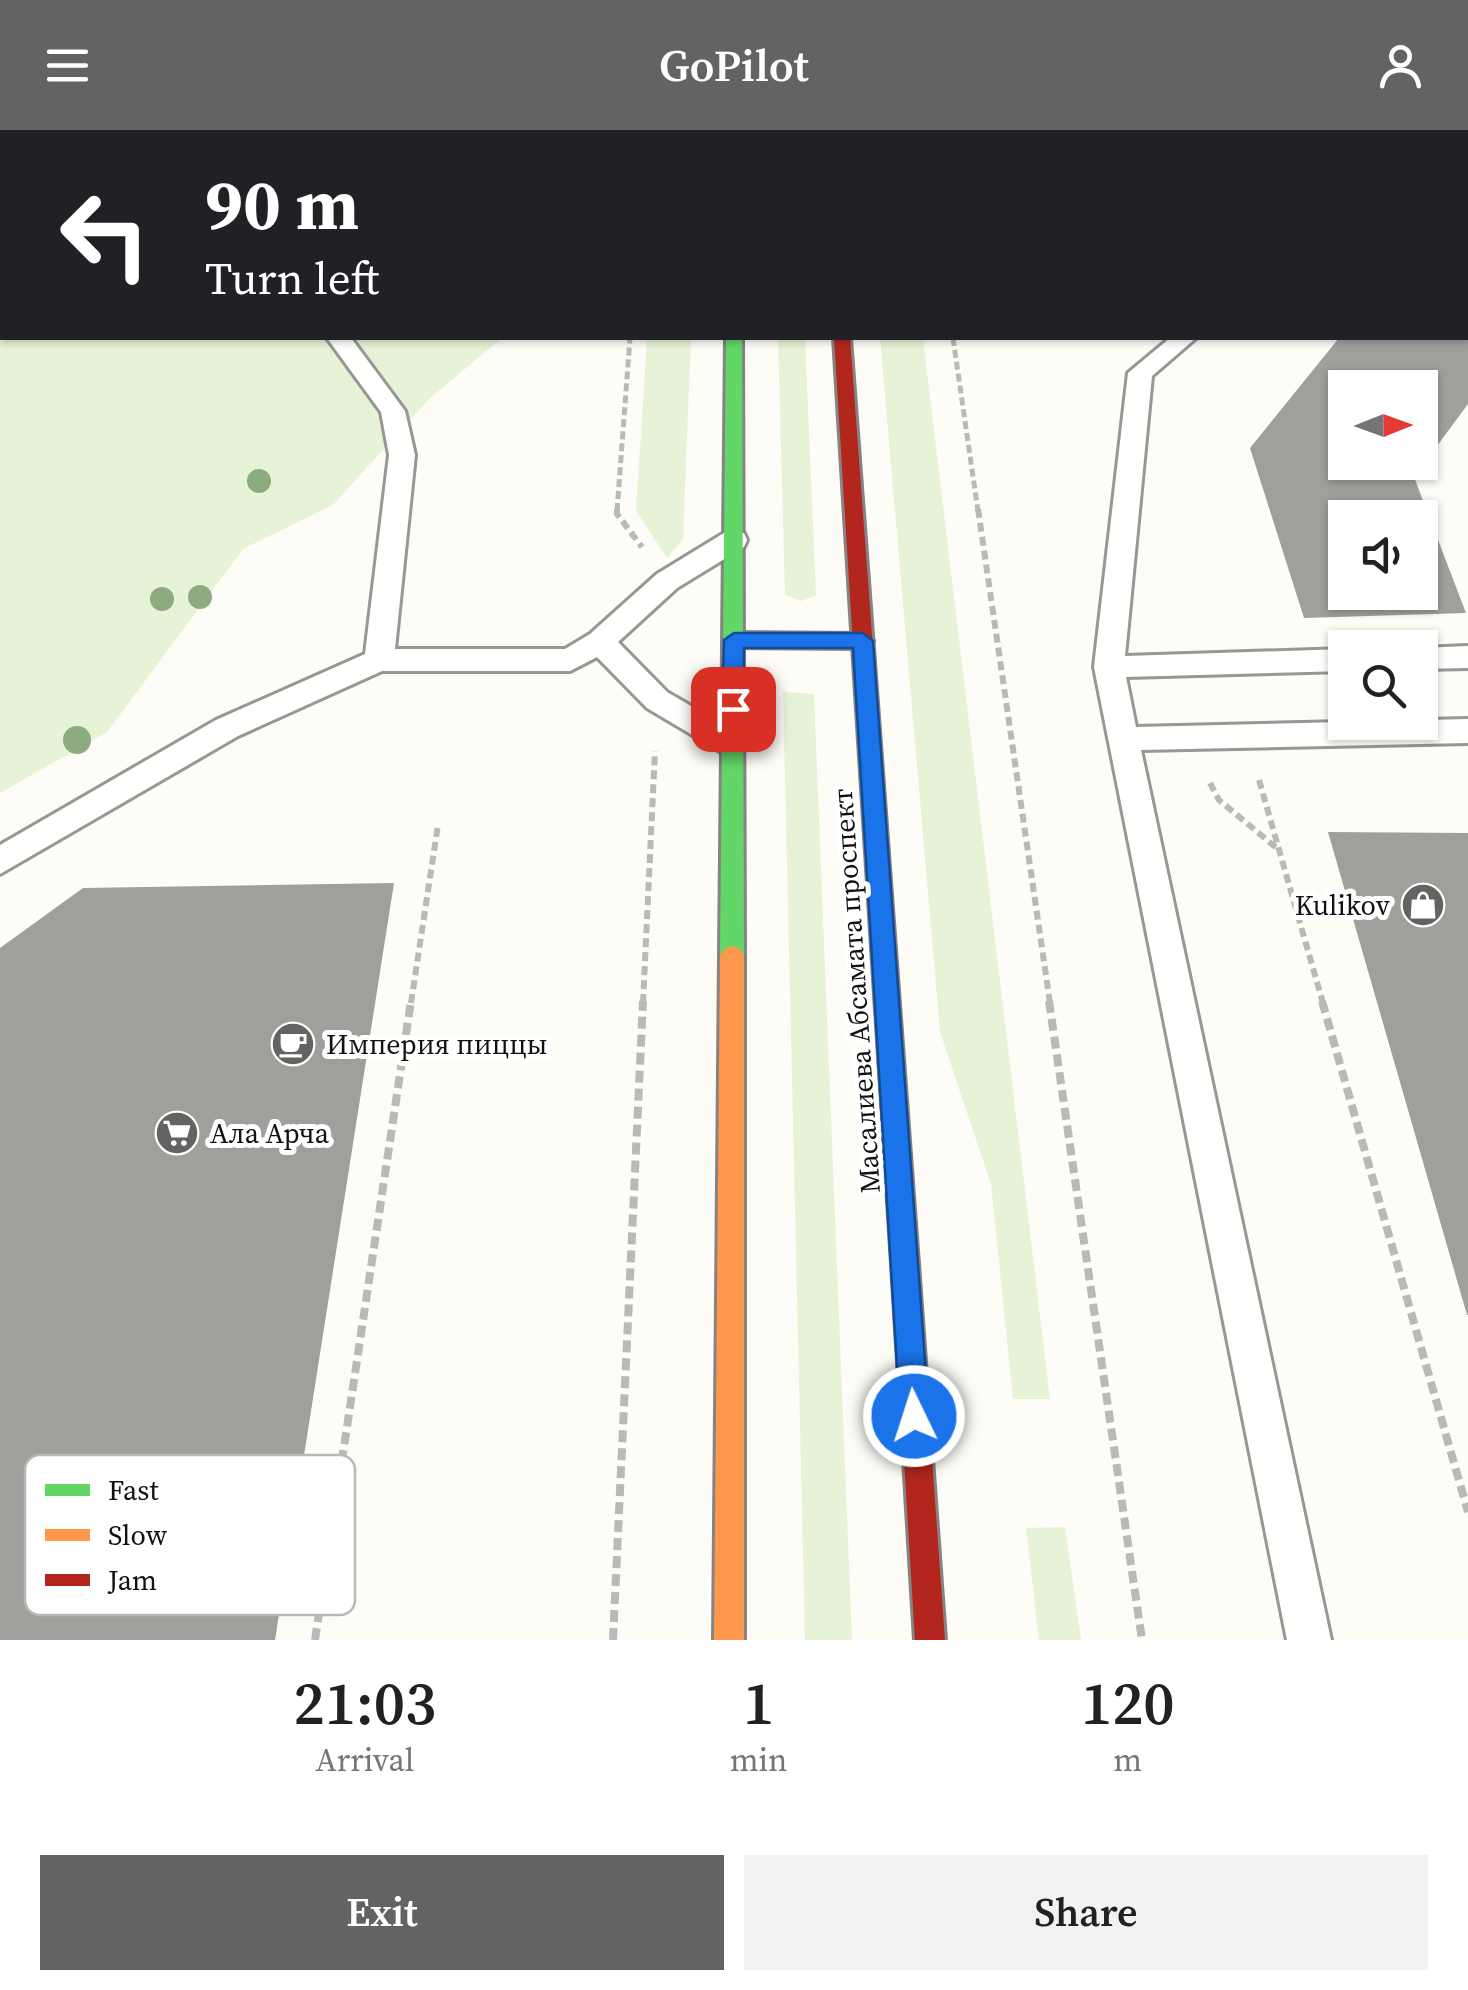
<!DOCTYPE html>
<meta charset="utf-8">
<style>
:root{--surface:#fff;--page:#f2f2f2;--text:#202124;--muted:#757577;--accent:#646362}
body{margin:0;font-family:"Source Serif 4",serif;background:var(--page);color:var(--text);height:100vh;display:flex;flex-direction:column;font-size:38px;white-space:nowrap}
*{box-sizing:border-box;margin:0}
p{font-size:32px;color:var(--muted)}
.icon{flex:none;width:55px;height:55px;fill:none;stroke:currentColor;stroke-width:2;stroke-linecap:round;stroke-linejoin:round}
.map{position:relative;height:1510px;overflow:hidden}
.sheet{display:flex;flex-direction:column;background:var(--surface);flex:1}
.sheet>*{flex:none}
.hud{position:absolute;left:0px;top:0px;width:1470px;height:210px;box-shadow:0 2px 8px #0004;background:#202124;color:#fff;overflow:hidden}
.needle{width:65px;rotate:89deg}
.fabs{position:absolute;left:1328px;top:240px;display:grid;gap:20px}
.fabs a{display:grid;place-items:center;width:110px;height:110px;border-radius:0px;background:var(--surface);box-shadow:0 2px 8px #0004;font-size:50px}
.pin{position:absolute;display:grid;place-items:center;width:85px;height:85px;color:#fff;margin:-42px;border-radius:20px;box-shadow:0 5px 15px #0006}
.me{position:absolute;width:110px;margin:-55px;rotate:356deg;stroke-linejoin:round;filter:drop-shadow(0 0 8px #0008)}
.turn{display:flex;align-items:center;gap:35px;height:210px;padding:0 40px;font-size:45px}
.turn .icon{width:130px;height:130px;stroke-width:2.5}
.turn b{display:block;font-size:70px;line-height:85px}
.eta{display:flex;justify-content:space-evenly;align-items:center;height:170px;text-align:center}
.eta b{font-size:60px;font-weight:600;line-height:70px}
.cta{display:flex;gap:20px;margin-top:auto;padding:20px 40px}
.cta a{flex:1;height:115px;border-radius:0px;background:var(--accent);color:#fff;font-size:40px;font-weight:600;line-height:115px;text-align:center}
.cta a+a{background:var(--page);color:var(--text)}
header{display:flex;justify-content:space-between;align-items:center;height:130px;padding:0 40px;background:var(--accent);color:#fff;font-size:45px;font-weight:600}
.map>svg:first-child{display:block}
.green{fill:#e7f3d7}
.building{fill:#a19f9c;fill-rule:evenodd}
.lines{fill:none;stroke-linecap:round;stroke-linejoin:round}
.lane-casing{stroke:#979795;stroke-width:6}
.fast-casing{stroke:#858482;stroke-width:6}
.slow-casing{stroke:#858482;stroke-width:6}
.jam-casing{stroke:#858482;stroke-width:6}
.path-far2{stroke:#b9b9b8;stroke-width:5;stroke-dasharray:8 4;stroke-linecap:butt}
.path-far1{stroke:#b9b9b8;stroke-width:6;stroke-dasharray:9 5;stroke-linecap:butt}
.path{stroke:#b9b9b8;stroke-width:8;stroke-dasharray:12 6;stroke-linecap:butt}
.lane{fill:#fffffe;fill-rule:evenodd}
.fast{fill:#63d668;fill-rule:evenodd}
.slow{fill:#ff974d;fill-rule:evenodd}
.jam{fill:#b3261e;fill-rule:evenodd}
.tree{fill:#8cac80}
.route{fill:#1a73e8;stroke:#114b97;stroke-width:2.5}
.labels{text-anchor:middle;dominant-baseline:central;stroke-width:10;stroke-linejoin:round;paint-order:stroke}
.poi-label{font-size:28px;fill:#111;stroke:#fff;text-anchor:start}
.street-label{font-size:28px;fill:#111;stroke:#fff}
.key{fill:#fff;stroke:#b8b8b8;stroke-width:2.5}
.key-label{font-size:28px;fill:#111}
</style>
<header><svg class="icon" aria-label="menu" viewBox="0 0 24 24"><path d="M4 6h16M4 12h16M4 18h16"/></svg>GoPilot<svg class="icon" aria-label="person" viewBox="0 0 24 24"><circle cx="12" cy="8" r="4"/><path d="M4 21q1-7 8-7t8 7"/></svg></header>
<div class="map">
<svg width="1468" height="1510" viewBox="0 0 1468 1510">
<rect width="100%" height="100%" fill="#fdfcf7"/>
<path class="green" d="M0,0H634L2,2V208H502L429,269L333,375L243,419L107,602L0,663Z
M647,208H691L683,409L667,428L636,381Z
M778,208H805L816,465L801,471L785,465Z
M880,208H923L1050,1269H1013L991,1054L940,902Z
M783,562L814,564L852,1510H805Z
M1065,1397L1081,1510H1039L1026,1398Z"/>
<path class="building" d="M1339,208H1468V274L1414,347L1466,483L1304,488L1250,318ZM1345,258H1420V332H1345ZM1345,388H1420V462H1345Z
M1328,702L1468,703V1185H1467Z
M394,753L275,1510H0V818L83,758Z"/>
<g class="lines">
<g class="lane-casing">
<path id="lane" d="M164,0H185L186,2H165Z
M327,208H351L405,281L415,325L395,519H565L590,504L657,444L724,403H744L747,410L744,417L677,458L618,512L667,562L743,606L747,614L743,622L732,626L721,622L647,578L597,527L570,541H382L238,606L0,744V715L216,590L365,524L389,325L381,282Z
M1170,208H1196L1152,246L1125,526L1345,519V541L1126,547L1136,597L1468,589V613L1141,620L1331,1510H1287L1094,537L1128,243Z
M1468,516V538L1420,539L1419,518Z"/>
</g>
<g class="fast-casing">
<path id="fast" d="M726,208H742L744,826L740,833L732,836L724,833L720,826Z
M864,524L874,532L918,1134L914,1143L905,1147L896,1143L892,1134L854,532Z"/>
</g>
<g class="slow-casing">
<path id="slow" d="M734,503L863,504L873,511L863,518L734,517L724,510Z
M732,816L740,819L744,826V1510H714L720,826L724,819Z"/>
</g>
<g class="jam-casing">
<path id="jam" d="M728,0H742V2H728Z
M821,0H835V2H821Z
M834,208H850L874,532L864,540L854,532Z
M905,1121L914,1125L918,1134L945,1510H915L892,1134L896,1125Z"/>
</g>
<path class="path-far2" d="M953,208L978,381
M617,381L630,208"/>
<path class="path-far1" d="M617,379V384L642,417
M978,379L1050,873
M1259,650L1323,873
M1210,653L1219,670L1279,720
M411,873L438,695
M643,873L655,621"/>
<path class="path" d="M1049,871L1142,1510
M1322,871L1468,1382
M315,1510L411,871
M613,1510L643,871"/>
<use href="#lane" class="lane"/>
<use href="#fast" class="fast"/>
<use href="#slow" class="slow"/>
<use href="#jam" class="jam"/>
</g>
<g class="tree">
<circle cx="259" cy="351" r="12"/>
<circle cx="200" cy="467" r="12"/>
<circle cx="162" cy="469" r="12"/>
<circle cx="77" cy="610" r="14"/>
</g>
<path class="route" d="M734,503H863L873,511L929,1286L925,1296L914,1300L904,1296L900,1286L853,518H744L743,579L733,587L722,579L724,510Z"/>
<defs>
<g id="shop-disc" transform="scale(2.25)"><circle r="9.5" fill="#646362" stroke="#fff"/><path d="M-5-2.5h2.3a2.7 3.5 0 0 1 5.4 0H5L5.5 6h-11ZM-1.5-2.5h3a1.5 2.3 0 0 0-3 0Z" fill="#fff"/></g>
<g id="cafe-disc" transform="scale(2.25)"><circle r="9.5" fill="#646362" stroke="#fff"/><path d="M-5.5-4.5H6V0H3Q3 3.5 0 3.5H-2.5Q-5.5 3.5-5.5 0ZM3-3.2v2h1.7v-2ZM-6 4.5H4V6H-6Z" fill="#fff"/></g>
<g id="supermarket-disc" transform="scale(2.25)"><circle r="9.5" fill="#646362" stroke="#fff"/><path d="M-6-5.5h2.5l.6 2H6L4.5 2H-2.5L-4.4-4H-6ZM-1.5 3.2a1.3 1.3 0 1 0 .1 0ZM3 3.2a1.3 1.3 0 1 0 .1 0Z" fill="#fff"/></g>
</defs>
<g fill-rule="evenodd">
<use href="#shop-disc" x="1423" y="775"/>
<use href="#cafe-disc" x="293" y="914"/>
<use href="#supermarket-disc" x="177" y="1003"/>
</g>
<g class="labels">
<g class="poi-label">
<text x="1390" y="775" text-anchor="end">Kulikov</text>
<text x="326" y="914">Империя пиццы</text>
<text x="210" y="1003">Ала Арча</text>
</g>
<g class="street-label">
<text transform="translate(856 861) rotate(-94)">Масалиева Абсамата проспект</text>
</g>
</g>
<rect x="25" y="1325" width="330" height="160" rx="15" class="key"/>
<rect x="45" y="1354" width="45" height="12" fill="#63d668"/>
<rect x="45" y="1399" width="45" height="12" fill="#ff974d"/>
<rect x="45" y="1444" width="45" height="12" fill="#b3261e"/>
<g class="key-label">
<text x="108" y="1370">Fast</text>
<text x="108" y="1415">Slow</text>
<text x="108" y="1460">Jam</text>
</g>
</svg>
<div class="fabs">
<a><svg class="needle" viewBox="-14 -14 28 28"><path d="M0-13l5 13h-10z" fill="#e53935"/><path d="M0 13l5-13h-10z" fill="#757577"/></svg></a>
<a><svg class="icon" aria-label="sound" viewBox="0 0 24 24"><path d="M4 9h4l5-4v14l-5-4H4zM17 9q2 3 0 6"/></svg></a>
<a><svg class="icon" aria-label="search" viewBox="0 0 24 24"><circle cx="10" cy="10" r="6"/><path d="M15 15l6 6"/></svg></a>
</div>
<div class="pin" style="left:733px;top:579px;background:#d93025"><svg class="icon" aria-label="arrive" viewBox="0 0 24 24"><path d="M6 21V4h12l-3 4 3 4H6"/></svg></div>
<svg class="me" style="left:914px;top:1286px" viewBox="-20 -20 40 40"><circle r="17" fill="#1a73e8" stroke="#fff" stroke-width="3"/><path d="M0-11L8 9 0 5-8 9z" fill="#fff"/></svg>
<div class="hud">
<div class="turn"><svg class="icon" aria-label="left" viewBox="0 0 24 24"><path d="M17 20v-9H6M10 6l-5 5 5 5"/></svg><div><b>90 m</b>Turn left</div></div>
</div>
</div>
<section class="sheet">
<div class="eta">
<div><b>21:03</b><p>Arrival</p></div>
<div><b>1</b><p>min</p></div>
<div><b>120</b><p>m</p></div>
</div>
<div class="cta"><a>Exit</a><a>Share</a></div>
</section>
